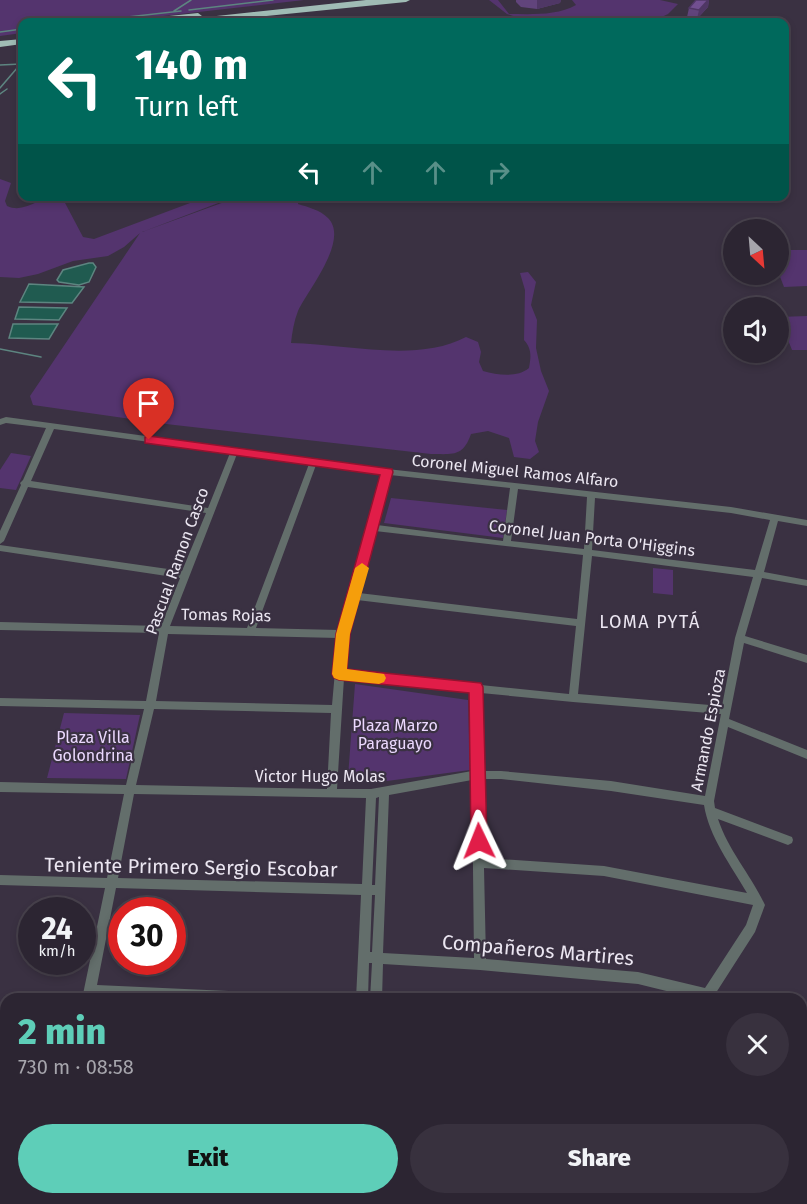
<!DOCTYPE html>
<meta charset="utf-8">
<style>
:root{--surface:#2c2532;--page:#38313e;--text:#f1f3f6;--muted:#a6a5ac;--line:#48424d;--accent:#5eceb8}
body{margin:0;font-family:"Fira Sans",sans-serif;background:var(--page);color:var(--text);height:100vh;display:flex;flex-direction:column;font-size:22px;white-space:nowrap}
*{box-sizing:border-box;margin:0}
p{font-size:20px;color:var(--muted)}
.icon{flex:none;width:33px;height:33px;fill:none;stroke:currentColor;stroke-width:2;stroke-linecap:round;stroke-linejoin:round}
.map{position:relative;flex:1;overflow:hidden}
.details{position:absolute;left:0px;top:993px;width:807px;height:212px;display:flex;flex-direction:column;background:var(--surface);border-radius:18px 18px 0 0;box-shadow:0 3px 9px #0003,0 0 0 2px var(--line)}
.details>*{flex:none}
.hud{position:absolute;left:18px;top:18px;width:771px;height:183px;border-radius:12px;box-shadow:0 3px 9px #0003,0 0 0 2px var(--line);background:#00695c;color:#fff;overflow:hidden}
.needle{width:39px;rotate:154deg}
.controls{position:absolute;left:723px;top:219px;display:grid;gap:12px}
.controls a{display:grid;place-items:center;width:66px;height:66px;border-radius:50%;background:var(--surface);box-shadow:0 3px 9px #0003,0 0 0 2px var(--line);font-size:30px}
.speed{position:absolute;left:18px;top:897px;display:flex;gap:12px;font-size:30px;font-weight:700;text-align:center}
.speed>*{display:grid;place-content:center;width:78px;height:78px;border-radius:50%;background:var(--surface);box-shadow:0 3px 9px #0003,0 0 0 2px var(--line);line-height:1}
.speed small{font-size:15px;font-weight:400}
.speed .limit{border:9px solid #d22;background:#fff;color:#111}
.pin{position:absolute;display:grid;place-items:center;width:51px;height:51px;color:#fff;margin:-62px -26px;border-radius:50% 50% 50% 0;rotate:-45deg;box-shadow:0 0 6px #0007}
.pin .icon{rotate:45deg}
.me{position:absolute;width:66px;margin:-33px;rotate:358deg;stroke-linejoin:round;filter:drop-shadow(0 0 4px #0008)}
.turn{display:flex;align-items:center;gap:21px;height:126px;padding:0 18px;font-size:27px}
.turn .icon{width:78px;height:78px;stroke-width:2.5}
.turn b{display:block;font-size:42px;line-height:51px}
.lanes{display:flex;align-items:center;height:57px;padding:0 18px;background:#0003;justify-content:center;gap:30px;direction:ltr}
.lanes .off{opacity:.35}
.round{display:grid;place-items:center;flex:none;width:63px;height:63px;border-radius:32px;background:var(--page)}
.overview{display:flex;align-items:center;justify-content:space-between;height:102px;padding:0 18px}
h1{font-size:36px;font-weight:800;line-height:45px;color:var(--accent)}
.cta{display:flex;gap:12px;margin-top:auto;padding:12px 18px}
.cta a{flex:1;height:69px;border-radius:36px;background:var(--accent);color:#111;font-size:24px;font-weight:800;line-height:69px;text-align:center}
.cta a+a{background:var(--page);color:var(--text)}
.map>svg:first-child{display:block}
.green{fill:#54346e}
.water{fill:#205b50;stroke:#5d8580;stroke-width:1.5}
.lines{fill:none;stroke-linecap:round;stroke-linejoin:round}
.stream{stroke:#5d8580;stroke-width:1.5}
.minor{fill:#636e6b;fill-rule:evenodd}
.highway{fill:#a0bcb5;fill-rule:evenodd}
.wall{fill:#61447c}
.shaded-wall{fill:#4f3765}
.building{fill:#714f90;stroke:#4f3765;stroke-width:1.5}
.route{fill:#e11d48;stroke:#92132f;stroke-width:1.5}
.slow{fill:#f59e0b}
.labels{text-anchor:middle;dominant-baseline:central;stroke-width:4.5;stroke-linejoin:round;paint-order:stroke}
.street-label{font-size:16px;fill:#ebe6f1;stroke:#3a3142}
.park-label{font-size:16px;fill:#ebd8fe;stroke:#3a3142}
.neighbourhood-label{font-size:18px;letter-spacing:1.5px;fill:#ebe6f1;stroke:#3a3142}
.near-street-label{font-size:20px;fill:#ebe6f1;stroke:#3a3142}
</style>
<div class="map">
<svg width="807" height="1204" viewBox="0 0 807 1204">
<rect width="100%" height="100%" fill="#3a3142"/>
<path class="green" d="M0,0H304L110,22H22V33L0,36Z
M489,0H498L509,14C530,14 557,16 576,5L572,0H660L678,4L668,14L651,22H531L507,14Z
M0,179L11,183L5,201L7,206C29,216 47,187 64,201L83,237L94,239L206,197H234L142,232L238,197H299L298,204C308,207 320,210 328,218C350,240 307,291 298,311C294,321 292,333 291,343C346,344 417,363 466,337L478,342L481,352L479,362L483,371C498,375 517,378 529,368C531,357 532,349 524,340L525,290L520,273L528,272L536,282L531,305L537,320L536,348L541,371L549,391L538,422L535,441L539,452L530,459L514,457L509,438L488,431L471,434C463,457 453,454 431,454L166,424L33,405L30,396L140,233L124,247L108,256L73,261L38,274L19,278L0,277Z
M779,250H807V286L784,287L779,274Z
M807,316V350H792L779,317Z
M11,453L31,456L16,490L0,488V470Z
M391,498L507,510L503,538L384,523Z
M653,568L673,570V595L653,593Z
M355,684L468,700L470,770L387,781L348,777Z
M64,713L140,715L126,779L47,778Z"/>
<path class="water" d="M89,263H93L96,267L89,282L79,285L59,282L57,280L63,270Z
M29,284L84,287L72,303L20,302Z
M19,307L67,308L59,320L15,319Z
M13,324H58L49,339L9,338Z"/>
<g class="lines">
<path class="stream" d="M189,10L273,0
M174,11L191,0
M83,22L181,11
M250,22H268
M303,22L333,20
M0,32L22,29
M0,65L21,64
M0,88L18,67L22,52
M0,94L7,89
M0,349L41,357"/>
<path class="minor" d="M6,417L387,469L731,507L807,520V526L778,521L764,572L807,580V586L762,578L745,636L807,655V663L744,643L729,719L807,750V759L728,727L714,801L715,808L792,837L793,840L792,843L788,845L718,819C728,850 751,875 765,905L755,932L712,999H699L638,984L480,970L383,964L382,999H370L372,963H369L368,999H356L361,895L116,888L97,985L273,993L277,995L279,999H140L94,997V999H82L105,888L0,885V875L107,878L124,794L0,792V782L126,785L144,709L0,706V698L146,701L159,633L0,630V622L161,626L180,578L0,551V545L182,571L206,513L28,487L4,541L0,544V531L21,485L20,483L23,480L46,428L6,423L0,425V419ZM54,429L230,453L208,508L31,481ZM237,454L309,464L247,628L170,626ZM316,465L382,474L339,630L256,628ZM390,475L510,488L503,541L377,525ZM518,489L587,497L584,549L511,541ZM595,498L731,513L770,520L755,570L592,550ZM375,531L583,555L577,619L359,593ZM592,556L753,577L735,638L722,706L578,694ZM357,600L576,626L569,694L344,671L348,634ZM168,634L338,638L332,705L156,701ZM344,678L471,692L472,771L371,789H337ZM481,693L573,702L721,714L705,796L611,781L501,771H482ZM154,709L331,713L327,789L136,785ZM482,779H501L611,791L704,805C709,837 731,865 747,893L604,866L484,858ZM472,780L474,958L383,953L389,795ZM134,794L366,798L362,884L118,878ZM379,797L375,885H372L376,798ZM484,868L604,876L753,905L746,925L705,988L638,972L486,959ZM372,895H375L372,952H370Z
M0,1046L6,1047V1059L0,1058Z
M801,1121H807V1133H801Z
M19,1198H32L31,1204H17Z"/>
<path class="highway" d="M366,0H410L406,2L207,22H185L195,19L136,22L140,19L198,13L202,16L198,18Z
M22,39V44L0,47V41Z"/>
</g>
<path class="wall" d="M516,0H561L560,3L537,9L521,7L516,2Z
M696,0H709L708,7L697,19L687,17L689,8Z
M562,196H618V200L597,201V203L563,201Z"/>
<path class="shaded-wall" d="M537,0H561L560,3L537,9Z
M708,0H709L708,7L697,19L699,10Z"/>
<path class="building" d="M696,0H708L699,10L689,8Z"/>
<path class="route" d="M149,436L392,469L393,472L350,634L347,669L481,683L483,687L487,841L485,847L479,849L473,847L471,841L469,693L339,680L334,678L332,674L336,634L380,475L145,443V437Z"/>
<path class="slow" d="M362,563L369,568L350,634L347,669L384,674L386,678L384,682L379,684L339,680L334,678L332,674L336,634L355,568Z"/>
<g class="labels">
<g class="street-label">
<text transform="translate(515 471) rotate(6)">Coronel Miguel Ramos Alfaro</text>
<text transform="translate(592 538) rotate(7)">Coronel Juan Porta O'Higgins</text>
<text transform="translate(177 561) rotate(-70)">Pascual Ramon Casco</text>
<text transform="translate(226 615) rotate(1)">Tomas Rojas</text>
<text transform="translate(708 730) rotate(-79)">Armando Espioza</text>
<text x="320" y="776">Victor Hugo Molas</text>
</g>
<g class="park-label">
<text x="395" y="725">Plaza Marzo<tspan x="395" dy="18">Paraguayo</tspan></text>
<text x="93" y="737">Plaza Villa<tspan x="93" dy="18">Golondrina</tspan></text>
</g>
<g class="neighbourhood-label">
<text x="650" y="622">LOMA PYTÁ</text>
</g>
<g class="near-street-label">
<text transform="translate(191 867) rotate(1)">Teniente Primero Sergio Escobar</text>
<text transform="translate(538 950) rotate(5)">Compañeros Martires</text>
</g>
</g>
</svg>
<div class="controls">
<a><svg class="needle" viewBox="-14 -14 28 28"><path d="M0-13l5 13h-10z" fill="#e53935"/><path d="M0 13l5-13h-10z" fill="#a6a5ac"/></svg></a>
<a><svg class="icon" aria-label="sound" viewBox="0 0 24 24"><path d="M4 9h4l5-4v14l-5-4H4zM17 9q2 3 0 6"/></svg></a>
</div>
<div class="speed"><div>24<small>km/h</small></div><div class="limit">30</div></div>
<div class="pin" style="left:149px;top:440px;background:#d93025"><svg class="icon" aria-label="arrive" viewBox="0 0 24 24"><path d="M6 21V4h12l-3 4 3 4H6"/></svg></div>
<svg class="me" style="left:479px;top:841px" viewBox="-20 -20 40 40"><path d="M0-17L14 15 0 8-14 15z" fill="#e11d48" stroke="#fff" stroke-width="4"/></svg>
<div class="hud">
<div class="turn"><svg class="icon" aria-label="left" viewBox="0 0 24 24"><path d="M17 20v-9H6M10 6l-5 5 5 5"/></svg><div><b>140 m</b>Turn left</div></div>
<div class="lanes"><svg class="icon" aria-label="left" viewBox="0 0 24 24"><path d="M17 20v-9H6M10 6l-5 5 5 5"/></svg><svg class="icon off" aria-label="ahead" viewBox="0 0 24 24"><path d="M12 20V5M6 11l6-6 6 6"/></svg><svg class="icon off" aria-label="ahead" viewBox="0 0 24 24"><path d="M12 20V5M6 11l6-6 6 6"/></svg><svg class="icon off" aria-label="right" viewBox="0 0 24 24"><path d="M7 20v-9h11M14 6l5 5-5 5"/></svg></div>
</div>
<section class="details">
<div class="overview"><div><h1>2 min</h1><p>730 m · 08:58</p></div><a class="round"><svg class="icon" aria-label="close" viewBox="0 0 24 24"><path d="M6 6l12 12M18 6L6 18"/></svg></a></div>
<div class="cta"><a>Exit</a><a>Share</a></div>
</section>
</div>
